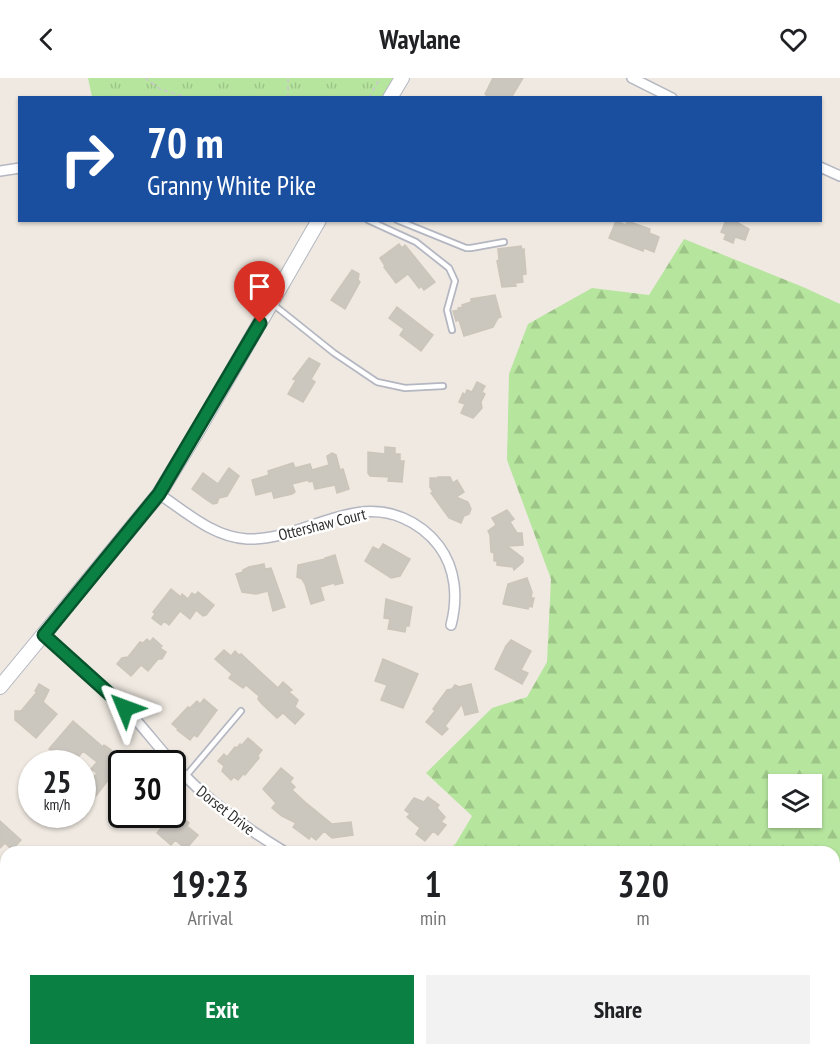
<!DOCTYPE html>
<style>
:root{--surface:#fff;--page:#f2f2f2;--text:#202124;--muted:#757577;--accent:#0b8043}
body{margin:0;font-family:"PT Sans Narrow",sans-serif;background:var(--page);color:var(--text);height:100vh;display:flex;flex-direction:column;font-size:22px;white-space:nowrap}
*{box-sizing:border-box;margin:0}
p{font-size:20px;color:var(--muted)}
.icon{flex:none;width:33px;height:33px;fill:none;stroke:currentColor;stroke-width:2;stroke-linecap:round;stroke-linejoin:round}
.map{position:relative;flex:1;overflow:hidden}
.side{position:absolute;left:0px;top:768px;width:840px;height:210px;display:flex;flex-direction:column;background:var(--surface);border-radius:18px 18px 0 0;box-shadow:0 2px 4px #0004}
.side>*{flex:none}
.hud{position:absolute;left:18px;top:18px;width:804px;height:126px;border-radius:0px;box-shadow:0 2px 4px #0004;background:#1a4fa0;color:#fff;overflow:hidden}
.tools{position:absolute;left:768px;top:696px;display:grid;gap:12px}
.tools a{display:grid;place-items:center;width:54px;height:54px;border-radius:0px;background:var(--surface);box-shadow:0 2px 4px #0004;font-size:30px}
.speed{position:absolute;left:18px;top:672px;display:flex;gap:12px;font-size:30px;font-weight:700;text-align:center}
.speed>*{display:grid;place-content:center;width:78px;height:78px;border-radius:50%;background:var(--surface);box-shadow:0 2px 4px #0004;line-height:1}
.speed small{font-size:15px;font-weight:400}
.speed .limit{border:3px solid #111;border-radius:9px;background:#fff;color:#111}
.pin{position:absolute;display:grid;place-items:center;width:51px;height:51px;color:#fff;margin:-62px -26px;border-radius:50% 50% 50% 0;rotate:-45deg;box-shadow:0 0 6px #0007}
.pin .icon{rotate:45deg}
.me{position:absolute;width:66px;margin:-33px;rotate:314deg;stroke-linejoin:round;filter:drop-shadow(0 0 4px #0008)}
.turn{display:flex;align-items:center;gap:21px;height:126px;padding:0 30px;font-size:27px}
.turn .icon{width:78px;height:78px;stroke-width:2.5}
.turn b{display:block;font-size:42px;line-height:51px}
.eta{display:flex;justify-content:space-evenly;align-items:center;height:102px;text-align:center}
.eta b{font-size:36px;font-weight:700;line-height:42px}
.action{display:flex;gap:12px;margin-top:auto;padding:12px 30px}
.action a{flex:1;height:69px;border-radius:0px;background:var(--accent);color:#fff;font-size:24px;font-weight:700;line-height:69px;text-align:center}
.action a+a{background:var(--page);color:var(--text)}
header{display:flex;justify-content:space-between;align-items:center;height:78px;padding:0 30px;background:var(--surface);font-size:27px;font-weight:700}
.map>svg:first-child{display:block}
.grass{fill:url(#grass-tufts)}
.forest{fill:url(#forest-firs);fill-rule:evenodd}
.building{fill:#cbc7bf;stroke:#cbc5ba;stroke-width:1.5}
.lines{fill:none;stroke-linecap:round;stroke-linejoin:round}
.service-casing{stroke:#b4b7c1;stroke-width:8}
.minor-casing{stroke:#b4b7c1;stroke-width:12}
.secondary-casing{stroke:#b4b7c1;stroke-width:16}
.path{stroke:#c9c9c9;stroke-width:1.5;stroke-dasharray:4.5 3;stroke-linecap:butt}
.service{stroke:#fff;stroke-width:4.5}
.minor{stroke:#fff;stroke-width:9}
.secondary{stroke:#fff;stroke-width:14}
.route-casing{stroke:#07532c;stroke-width:15}
.route{stroke:#0b8043;stroke-width:10}
.labels{text-anchor:middle;dominant-baseline:central;stroke-width:5;stroke-linejoin:round;paint-order:stroke}
.street-label{font-size:16px;fill:#2e2e2e;stroke:#fff}
</style>
<header><svg class="icon" aria-label="back" viewBox="0 0 24 24"><path d="M15 5l-7 7 7 7"/></svg>Waylane<svg class="icon" aria-label="heart" viewBox="0 0 24 24"><path d="M12 20l-8-8c-3-5 5-10 8-4 3-6 11-1 8 4z"/></svg></header>
<div class="map">
<svg width="840" height="978" viewBox="0 0 840 978">
<defs>
<pattern id="grass-tufts" width="24" height="20" patternUnits="userSpaceOnUse" patternTransform="scale(1.5)"><rect width="24" height="20" fill="#b6e59e"/><path d="M3 7l-1-3M5 7V3M7 7l1-3M15 17l-1-3M17 17v-4M19 17l1-3" fill="none" stroke="#9dc588"/></pattern>
<pattern id="forest-firs" width="22" height="20" patternUnits="userSpaceOnUse" patternTransform="scale(1.5)"><rect width="22" height="20" fill="#b6e59e"/><path d="M5 1l3.5 6h-7zM16 11l3.5 6h-7z" fill="#9dc588"/></pattern>
</defs>
<rect width="100%" height="100%" fill="#efe9e1"/>
<path class="grass" d="M88,0H393L382,20L92,19Z"/>
<path class="forest" d="M684,161L803,209L840,226V978H86L78,972H834V774H448L456,765L472,738L426,695L492,630L527,619L547,584L551,501L507,382L509,296L528,246L592,210L649,217ZM778,706H812V740H778Z"/>
<path class="building" d="M493,0H523L511,20H490L485,16Z
M726,142H733L749,151L745,162L735,159L733,165L724,161L726,156L721,154Z
M616,143L626,147L627,143L650,151L649,155L659,159L654,174L644,170L643,173L609,160Z
M399,166L402,170L405,167L435,204L424,212L421,208L419,210L408,196L396,205L384,189L385,188L380,180Z
M521,168L522,172L524,171L526,196L522,197L523,204L515,205L516,208L502,209L497,183L499,182L498,171Z
M352,192L359,196L358,202L360,204L345,231L331,222Z
M495,217L501,239L498,240L493,249L464,258L459,242L456,243L453,233L459,232L458,230L463,229L462,227L471,224V221Z
M397,229L433,257L421,273L400,257L404,251L389,240Z
M309,280L320,286L311,301L315,304L303,324L288,316L296,302L293,301Z
M477,304L485,308L482,314L485,316L481,324L482,330L473,340L461,335L465,326L459,324L463,315L465,317L467,312L472,314Z
M385,369L395,370V376H400V383H404L402,404L388,403L389,399L370,398L368,395V374L385,376Z
M332,375L336,377L340,392L343,391L349,411L337,415L335,407L315,411L313,403L309,404L308,402L292,406L295,414L292,416L274,420L272,413L256,417L252,402L269,397L268,393L293,385L295,390L310,386L312,392L329,387L327,378Z
M229,390L239,398L227,418L219,420L217,425L213,426L204,420L192,411L203,395L218,406Z
M438,399H450L453,405L457,402L464,414L456,419L468,424L471,431L469,436L464,438L461,445L449,440L431,415L433,414L430,409V400H438Z
M507,432L514,441L510,444L517,455H522L523,467L507,468L523,480V484L514,492L513,489L497,487V483H494V475L491,474L490,457L488,453L496,447L492,440Z
M383,466L410,481L400,498L391,500L365,483L373,469L379,472Z
M335,477L343,505L335,507L334,505L320,509L324,522L311,526L305,506L302,501L297,499L298,487L325,481V480Z
M264,486L265,491L271,490L285,529L273,533L268,513L256,516L242,514L236,496L243,494V492L249,489Z
M527,500L532,514L531,520H534L532,529L529,528L528,531L503,526L508,506Z
M171,511L181,519L182,516L188,521L192,515L195,517L198,514L214,527L206,537L203,538L196,532L190,541L180,533L169,547L164,543L161,547L152,540L155,536L153,534Z
M386,521L412,529L409,548H406L405,554L388,551L390,541L384,540Z
M153,560L162,568L160,570L166,574L162,581H158L148,593L141,587L131,598L117,586L122,580L128,579L140,564L143,565L147,561L150,564Z
M511,562L531,573L521,592L528,595L522,606L495,591L506,568Z
M224,572L231,578L235,573L239,577L241,576L278,610L283,604L292,612L289,614L298,622L295,629L304,636L295,646L283,635L277,640L262,626L258,621L259,618L246,607L243,610L229,600L232,596L215,581Z
M383,581L418,596L403,630L381,622L387,607L375,603Z
M39,606L49,612L43,624L57,636L36,660L15,642V633H21L37,614L35,613Z
M471,606L478,634L465,637L462,626L445,648L448,651L442,657L426,644L435,633L433,631L447,612L452,611L455,607L459,609Z
M204,621L217,632L200,655L197,659L194,657L190,662L177,652L178,651L172,646L188,629L190,630L197,623L200,626Z
M73,643L103,669L104,667L110,671L123,683L91,724L82,715L97,695L91,691L97,684L83,673L73,686H65L63,676H55L49,671Z
M248,660L262,672L258,677L259,680L245,697L244,695L238,702L234,699L231,702L222,693L224,688L218,683L224,676L227,679L235,669L237,670L240,666L241,668Z
M281,690L293,700L290,704L295,709L292,712L305,724L332,746L351,744L353,757L332,760L324,753L316,762L311,758L309,761L293,749L296,745L282,738L272,730L276,725L263,711Z
M428,719L439,727L437,730L445,739L441,744L446,747L438,757L433,753L425,763L416,756L420,750L407,739L410,736L405,732L414,720L424,724Z
M172,731L189,745L187,748L198,757L186,771L175,762L171,767L157,755L162,749L147,736H172Z
M0,743L21,762L12,772L5,765L0,770Z"/>
<g class="lines">
<g class="service-casing">
<path id="service" d="M368,142L416,164L449,190L455,203L447,232L452,252
M397,142L466,170H471L504,164
M274,227L334,275L377,304L405,310L443,308
M186,698L241,633
M0,834L6,839"/>
</g>
<g class="minor-casing">
<path id="minor" d="M632,0L672,20
M820,89L840,98
M0,93L20,90
M159,416C186,434 213,459 247,461C301,463 350,417 403,440C417,446 430,456 439,468C456,491 458,520 451,547
M44,557C71,581 100,604 126,631C145,651 161,673 180,693C211,725 247,751 285,774"/>
</g>
<g class="secondary-casing">
<path id="secondary" d="M390,20L402,0
M0,609L159,416L201,347L319,142"/>
</g>
<path class="path" d="M145,0L160,11L188,20
M288,20V0
M369,20L380,0
M0,930L6,935
M5,960L6,958"/>
<use href="#service" class="service"/>
<use href="#minor" class="minor"/>
<use href="#secondary" class="secondary"/>
</g>
<g class="lines">
<g class="route-casing">
<path id="route" d="M125,630L44,557L159,416L260,245"/>
</g>
<use href="#route" class="route"/>
</g>
<g class="labels">
<g class="street-label">
<text transform="translate(322 446) rotate(-14)">Ottershaw Court</text>
<text transform="translate(226 732) rotate(38)">Dorset Drive</text>
</g>
</g>
</svg>
<div class="tools">
<a><svg class="icon" aria-label="layers" viewBox="0 0 24 24"><path d="M12 4l9 5-9 5-9-5zM3 14l9 5 9-5"/></svg></a>
</div>
<div class="speed"><div>25<small>km/h</small></div><div class="limit">30</div></div>
<div class="pin" style="left:260px;top:245px;background:#d93025"><svg class="icon" aria-label="arrive" viewBox="0 0 24 24"><path d="M6 21V4h12l-3 4 3 4H6"/></svg></div>
<svg class="me" style="left:125px;top:630px" viewBox="-20 -20 40 40"><path d="M0-17L14 15 0 8-14 15z" fill="#0b8043" stroke="#fff" stroke-width="4"/></svg>
<div class="hud">
<div class="turn"><svg class="icon" aria-label="right" viewBox="0 0 24 24"><path d="M7 20v-9h11M14 6l5 5-5 5"/></svg><div><b>70 m</b>Granny White Pike</div></div>
</div>
<section class="side">
<div class="eta">
<div><b>19:23</b><p>Arrival</p></div>
<div><b>1</b><p>min</p></div>
<div><b>320</b><p>m</p></div>
</div>
<div class="action"><a>Exit</a><a>Share</a></div>
</section>
</div>
